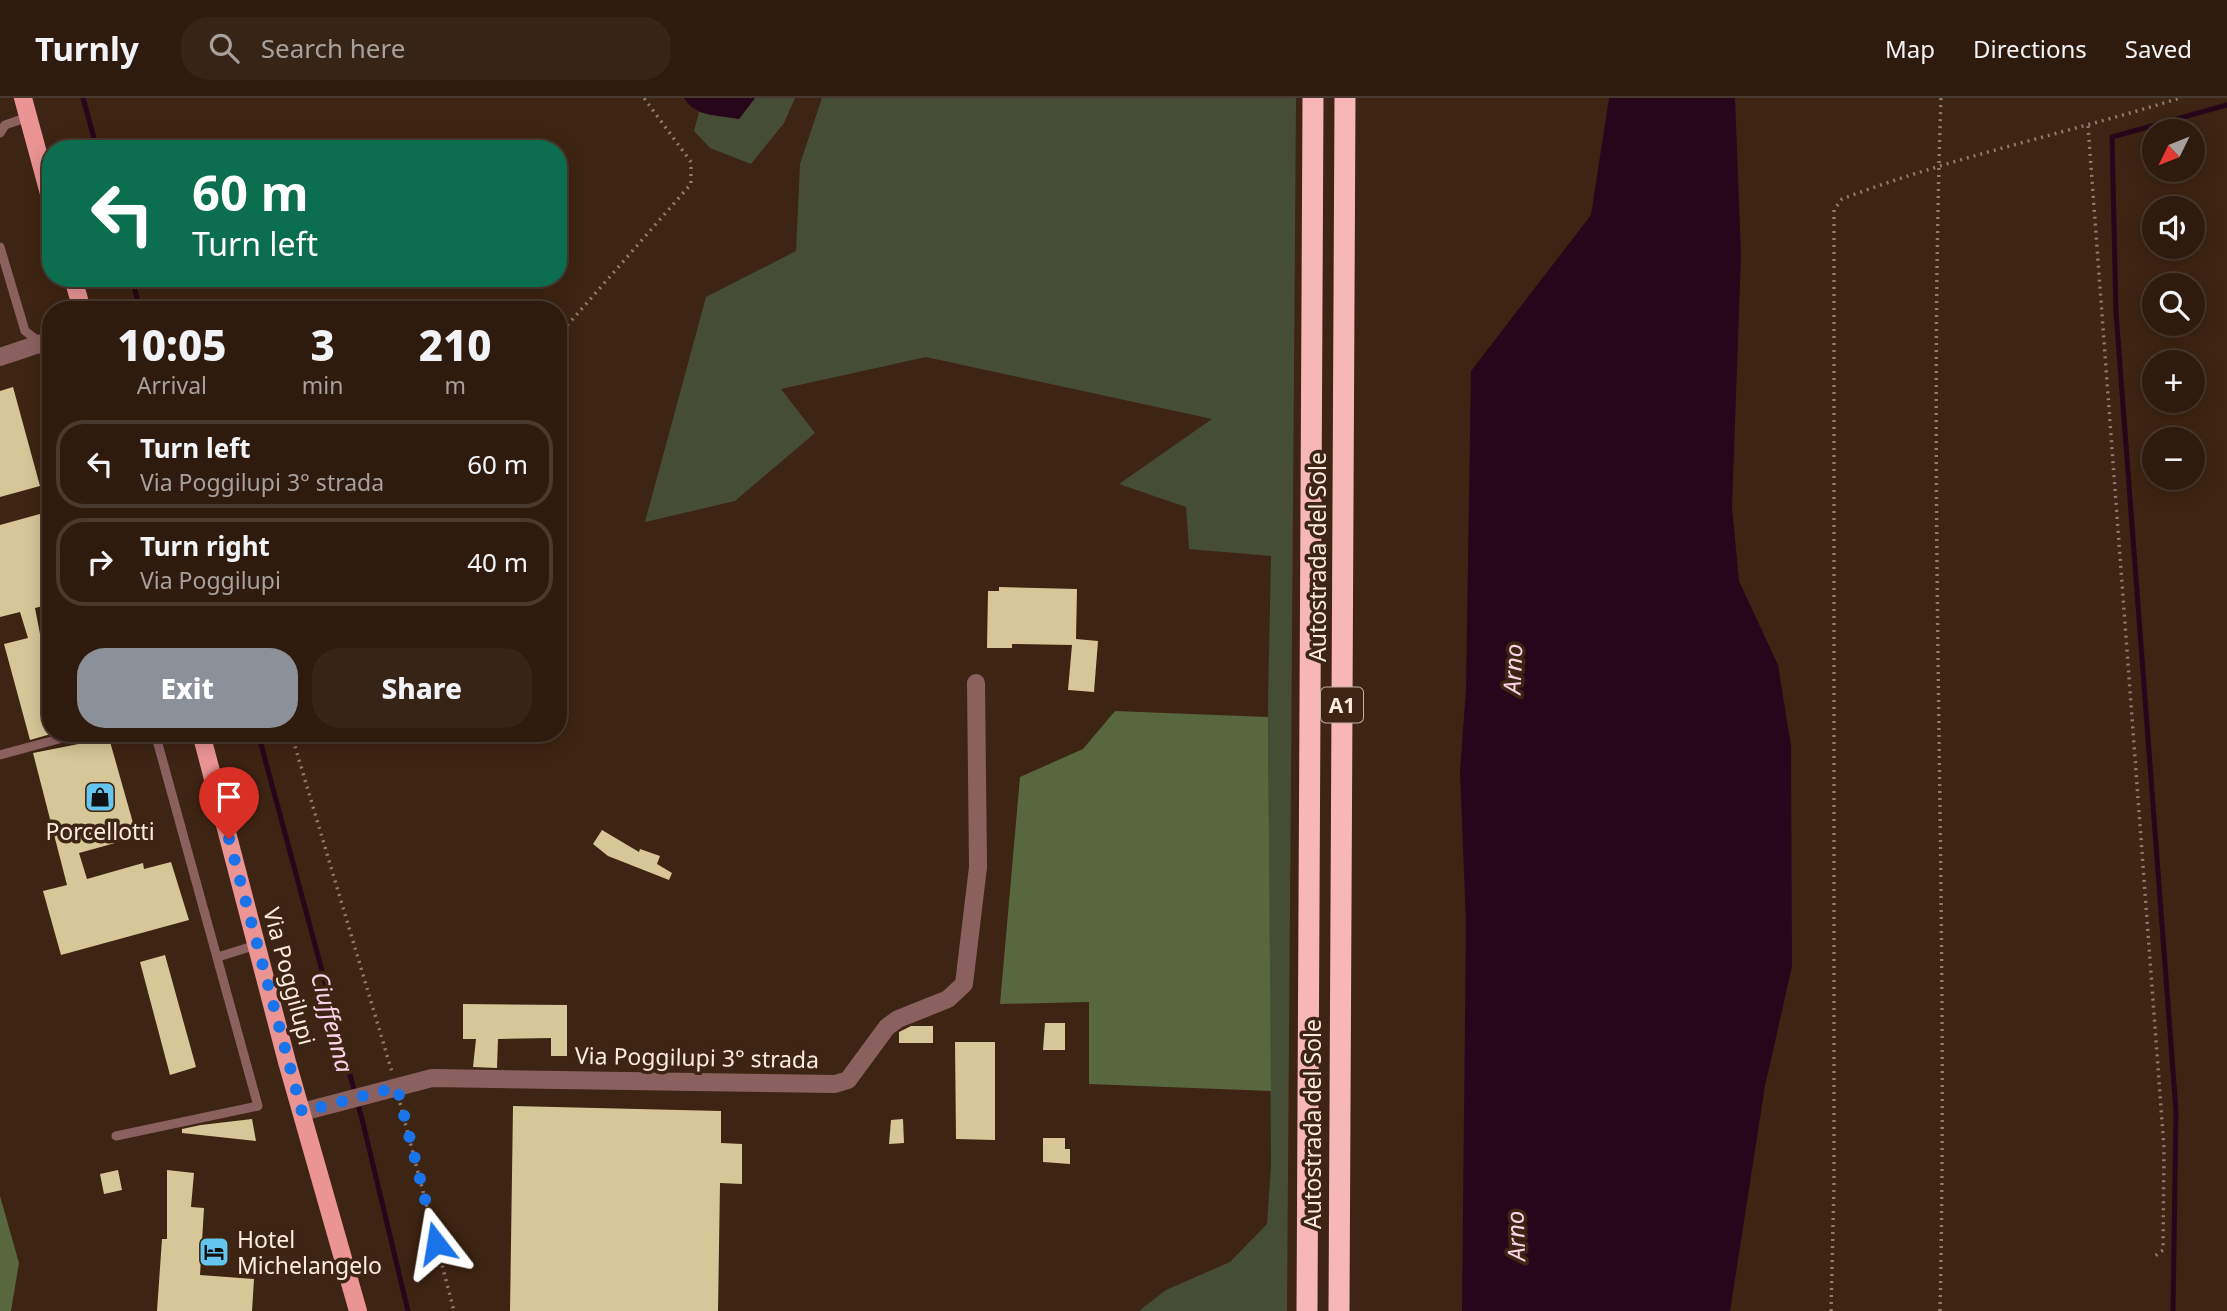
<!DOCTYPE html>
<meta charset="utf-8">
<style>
:root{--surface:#2e1b0e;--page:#362417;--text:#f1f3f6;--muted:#a7a19e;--line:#49392e;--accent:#8c9099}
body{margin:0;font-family:"Noto Sans",sans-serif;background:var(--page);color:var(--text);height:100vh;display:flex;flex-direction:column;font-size:26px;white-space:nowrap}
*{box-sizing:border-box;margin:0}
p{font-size:23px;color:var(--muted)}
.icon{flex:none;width:38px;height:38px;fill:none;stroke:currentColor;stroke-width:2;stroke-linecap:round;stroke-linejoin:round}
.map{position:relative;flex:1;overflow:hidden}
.sheet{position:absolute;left:42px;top:203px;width:525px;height:441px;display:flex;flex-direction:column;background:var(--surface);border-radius:28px;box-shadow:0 4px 18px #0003,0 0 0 2px var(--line)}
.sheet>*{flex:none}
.top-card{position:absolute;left:42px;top:42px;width:525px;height:147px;border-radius:28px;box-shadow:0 4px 18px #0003,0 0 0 2px var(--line);background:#0b6e4f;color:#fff;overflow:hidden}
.needle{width:46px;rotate:227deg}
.buttons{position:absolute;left:2142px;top:21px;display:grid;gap:14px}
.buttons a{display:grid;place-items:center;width:63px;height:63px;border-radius:50%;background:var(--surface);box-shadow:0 4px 18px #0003,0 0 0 2px var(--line);font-size:35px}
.pin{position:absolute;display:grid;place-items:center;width:60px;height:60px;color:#fff;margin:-72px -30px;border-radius:50% 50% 50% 0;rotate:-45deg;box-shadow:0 0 7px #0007}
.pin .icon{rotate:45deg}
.me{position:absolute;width:77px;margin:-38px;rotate:346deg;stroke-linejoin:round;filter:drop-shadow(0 0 5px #0008)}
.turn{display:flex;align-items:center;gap:24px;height:147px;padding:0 35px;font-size:32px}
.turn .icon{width:91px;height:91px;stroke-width:2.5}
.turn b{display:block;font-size:49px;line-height:60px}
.eta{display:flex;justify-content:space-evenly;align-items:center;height:119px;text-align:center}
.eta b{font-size:42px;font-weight:800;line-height:49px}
.cta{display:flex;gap:14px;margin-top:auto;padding:14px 35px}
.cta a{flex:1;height:80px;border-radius:28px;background:var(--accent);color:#fff;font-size:28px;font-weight:800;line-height:80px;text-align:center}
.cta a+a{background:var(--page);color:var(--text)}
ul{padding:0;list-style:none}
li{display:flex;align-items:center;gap:21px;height:88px;margin:0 14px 10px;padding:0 21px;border:4px solid var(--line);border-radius:28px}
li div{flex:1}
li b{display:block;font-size:26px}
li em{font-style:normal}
header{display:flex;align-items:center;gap:42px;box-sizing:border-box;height:98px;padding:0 35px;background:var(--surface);border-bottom:2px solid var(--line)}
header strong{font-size:33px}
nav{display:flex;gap:38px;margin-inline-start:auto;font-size:24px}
.search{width:490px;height:63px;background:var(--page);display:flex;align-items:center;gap:18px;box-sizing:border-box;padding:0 24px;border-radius:28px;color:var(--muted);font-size:26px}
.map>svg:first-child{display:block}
.green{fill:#454e35}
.forest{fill:#59673f}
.water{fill:#27061b}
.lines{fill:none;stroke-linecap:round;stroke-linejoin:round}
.stream{stroke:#27061b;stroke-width:5}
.building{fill:#d7c698}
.path{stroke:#917b6c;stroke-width:3.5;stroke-dasharray:2 5;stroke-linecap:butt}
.lane{stroke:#8b6160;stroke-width:9}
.street{stroke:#8b6160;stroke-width:18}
.primary{stroke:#eb9494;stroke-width:18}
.highway{stroke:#f7b7b6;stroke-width:21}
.route{stroke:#1a73e8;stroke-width:12;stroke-dasharray:0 21.6}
.labels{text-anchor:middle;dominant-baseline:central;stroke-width:7;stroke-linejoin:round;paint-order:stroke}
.shield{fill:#3e2412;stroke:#c4afa2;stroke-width:2}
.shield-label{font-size:21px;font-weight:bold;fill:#fdebe0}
.street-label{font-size:23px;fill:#fdebe0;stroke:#3e2412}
.poi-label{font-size:23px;fill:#fdebe0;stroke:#3e2412}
.water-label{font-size:24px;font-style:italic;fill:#fdd2e9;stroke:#3e2412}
</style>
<header>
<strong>Turnly</strong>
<div class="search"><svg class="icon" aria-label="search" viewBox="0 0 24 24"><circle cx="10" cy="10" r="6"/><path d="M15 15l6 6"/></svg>Search here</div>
<nav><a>Map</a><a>Directions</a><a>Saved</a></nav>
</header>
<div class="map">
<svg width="2227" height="1213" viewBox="0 0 2227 1213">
<rect width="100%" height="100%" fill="#3e2412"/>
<path class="green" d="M755,0H795L784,25L751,66L710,50L694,33L699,14L739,21Z
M822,0H1296L1287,1213H1139L1166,1192L1230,1164L1267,1126L1271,1068L1268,606L1271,458L1189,451L1186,409L1119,386L1212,321L926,259L781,291L815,335L735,403L645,424L706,199L796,153L800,66Z"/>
<path class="forest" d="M1115,613L1268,619L1271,993L1089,986V904L1000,906L1020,679L1083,651Z
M0,1098L19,1165L11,1213H0Z"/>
<path class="water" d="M684,0H755L739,21C718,17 695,19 684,0Z
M1609,0H1735L1741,157L1732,409L1739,483L1778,567L1791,648L1792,868L1765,988L1730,1213H1462L1466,825L1460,674L1466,591L1471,273L1591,117Z"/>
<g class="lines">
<path class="stream" d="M83,0L97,51
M132,180L140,212
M258,635L363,1025L408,1213
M2173,1213L2176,1013L2116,214L2112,39L2227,7"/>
</g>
<path class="building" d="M13,289L40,388L0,399V293Z
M47,414L51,427V506L35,510L40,536L51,534V636L30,642L4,546L28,540L20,514L0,519V427Z
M999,489L1077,491L1076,541L1098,543L1094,594L1068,592L1072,547L1012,546V550H987L988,493H999Z
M109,640L137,739L79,755L87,781L143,765L144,771L171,764L189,822L61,857L43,793L67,787L33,655Z
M602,732L639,754L640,751L660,758L657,766L672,775L669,782L608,758L593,746Z
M165,857L196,969L170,977L140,864Z
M463,906L567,907V958H551V940L498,941L497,970L473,969L476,941H463Z
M1045,925H1065V952H1043Z
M911,928H933V945H899V934Z
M955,944H995V1042L956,1041Z
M513,1008L721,1013V1045L742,1046V1086L720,1085L718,1213H510Z
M252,1021L256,1043L182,1035V1031L201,1027Z
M903,1021L904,1045L889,1046L891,1022Z
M1043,1040H1065V1051H1070V1066L1043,1064Z
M118,1072L122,1092L104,1096L100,1076Z
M167,1072L194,1075L191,1109L204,1110L200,1177L254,1181L252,1213H157L162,1141H167Z"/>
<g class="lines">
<path class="path" d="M2088,28L2164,1050L2163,1152L2155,1158
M558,238L691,86V64L644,0
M291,635L392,974
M400,1005L454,1213
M1831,1213L1834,1087V112L1842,101C1952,59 2068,35 2180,0
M1940,1213C1949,809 1927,404 1941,0"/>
<path class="lane" d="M0,35L5,27L28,19
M0,149L25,233L41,245L51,279
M0,657L81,635
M218,859L256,847
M116,1038L258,1008L155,635"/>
<path class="street" d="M0,259L51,242
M302,1014L432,980L835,986L848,982L887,929L898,921L948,901L964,886L978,769L976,585"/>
<path class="primary" d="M23,0L51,103
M73,180L82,212
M201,635L287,964L358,1213"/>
<path class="highway" d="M1307,1213L1313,0
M1339,1213L1345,0"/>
</g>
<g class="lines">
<path class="route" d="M229,741L302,1014L397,989L436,1145"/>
</g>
<defs>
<g id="shop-square" transform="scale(1.575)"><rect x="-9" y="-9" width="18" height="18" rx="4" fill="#64c5ee" stroke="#3e2412"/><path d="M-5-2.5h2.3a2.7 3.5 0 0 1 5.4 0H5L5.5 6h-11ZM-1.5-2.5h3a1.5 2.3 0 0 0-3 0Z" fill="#111"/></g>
<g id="hotel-square" transform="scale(1.575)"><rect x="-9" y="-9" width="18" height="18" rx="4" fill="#64c5ee" stroke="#3e2412"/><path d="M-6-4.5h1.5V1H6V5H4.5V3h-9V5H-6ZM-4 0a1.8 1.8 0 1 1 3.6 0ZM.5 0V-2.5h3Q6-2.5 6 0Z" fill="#111"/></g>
</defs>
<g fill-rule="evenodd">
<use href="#shop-square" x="100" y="699"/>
<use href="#hotel-square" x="214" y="1154"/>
</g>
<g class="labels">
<rect class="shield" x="1321" y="589.5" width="42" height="35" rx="5"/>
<g class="shield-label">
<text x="1342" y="607">A1</text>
</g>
<g class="street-label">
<text transform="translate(1317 459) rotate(-90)">Autostrada del Sole</text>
<text transform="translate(290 878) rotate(75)">Via Poggilupi</text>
<text transform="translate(697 959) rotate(1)">Via Poggilupi 3° strada</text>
<text transform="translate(1312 1026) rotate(-90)">Autostrada del Sole</text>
</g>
<g class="poi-label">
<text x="100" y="733">Porcellotti</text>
<text x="237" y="1141" text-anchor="start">Hotel<tspan x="237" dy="26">Michelangelo</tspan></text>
</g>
<g class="water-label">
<text transform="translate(1512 571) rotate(-88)">Arno</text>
<text transform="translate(333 924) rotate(75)">Ciuffenna</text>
<text transform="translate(1515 1138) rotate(-92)">Arno</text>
</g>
</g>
</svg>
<div class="buttons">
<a><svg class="needle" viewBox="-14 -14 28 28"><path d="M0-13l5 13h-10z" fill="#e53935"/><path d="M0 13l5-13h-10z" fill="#a7a19e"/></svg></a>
<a><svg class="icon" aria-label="sound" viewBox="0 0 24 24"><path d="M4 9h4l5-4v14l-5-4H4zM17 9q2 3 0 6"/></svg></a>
<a><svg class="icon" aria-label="search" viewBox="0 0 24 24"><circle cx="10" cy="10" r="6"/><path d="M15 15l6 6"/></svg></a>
<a>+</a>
<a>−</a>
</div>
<div class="pin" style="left:229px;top:741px;background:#d93025"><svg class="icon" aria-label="arrive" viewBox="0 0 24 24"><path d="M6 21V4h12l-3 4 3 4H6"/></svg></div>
<svg class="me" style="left:436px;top:1145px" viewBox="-20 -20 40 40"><path d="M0-17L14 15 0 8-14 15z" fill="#1a73e8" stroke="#fff" stroke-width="4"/></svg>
<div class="top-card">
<div class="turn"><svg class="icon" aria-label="left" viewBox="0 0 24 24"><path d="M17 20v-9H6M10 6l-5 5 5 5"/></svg><div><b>60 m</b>Turn left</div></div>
</div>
<section class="sheet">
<div class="eta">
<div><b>10:05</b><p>Arrival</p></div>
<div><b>3</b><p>min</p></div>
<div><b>210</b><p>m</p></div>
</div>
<ul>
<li><svg class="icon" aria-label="left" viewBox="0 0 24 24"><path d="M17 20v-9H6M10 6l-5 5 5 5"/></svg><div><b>Turn left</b><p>Via Poggilupi 3° strada</p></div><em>60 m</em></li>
<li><svg class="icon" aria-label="right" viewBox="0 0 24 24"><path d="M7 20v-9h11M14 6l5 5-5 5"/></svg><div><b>Turn right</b><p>Via Poggilupi</p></div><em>40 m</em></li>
</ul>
<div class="cta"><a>Exit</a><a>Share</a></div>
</section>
</div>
